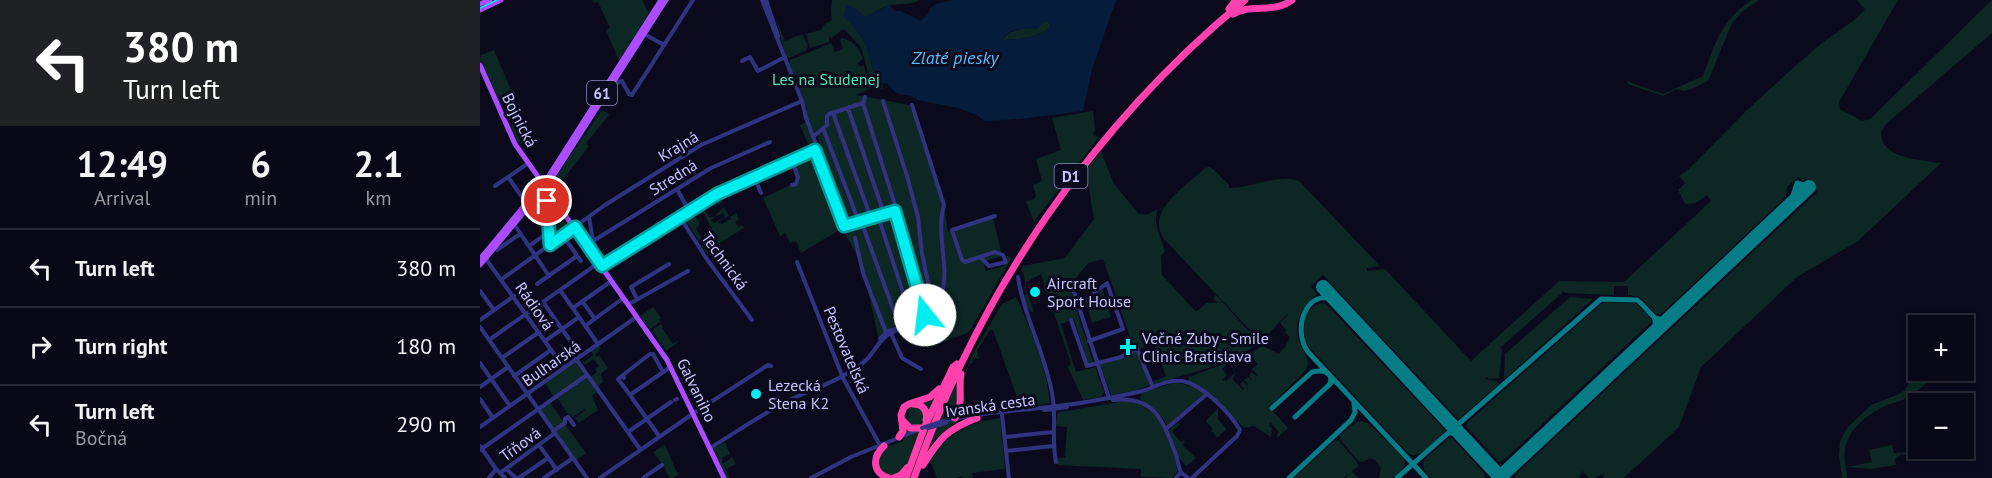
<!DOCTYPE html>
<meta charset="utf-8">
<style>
:root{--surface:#080816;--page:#161623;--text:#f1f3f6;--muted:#989aa1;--line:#292935}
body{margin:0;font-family:"PT Sans",sans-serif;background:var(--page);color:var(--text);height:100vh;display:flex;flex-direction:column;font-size:22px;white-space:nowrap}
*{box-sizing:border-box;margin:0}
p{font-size:20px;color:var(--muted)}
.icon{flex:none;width:33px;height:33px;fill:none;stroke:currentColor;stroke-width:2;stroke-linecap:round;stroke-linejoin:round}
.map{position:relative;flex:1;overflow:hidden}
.details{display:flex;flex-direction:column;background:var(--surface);width:480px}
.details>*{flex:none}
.top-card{background:#202124;color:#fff;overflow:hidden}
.tools{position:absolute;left:1428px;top:315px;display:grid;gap:12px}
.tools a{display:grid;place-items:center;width:66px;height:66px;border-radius:0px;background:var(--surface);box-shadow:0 3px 9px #0003,0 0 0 2px var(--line);font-size:30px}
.pin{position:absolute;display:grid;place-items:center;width:51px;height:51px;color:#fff;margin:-26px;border:3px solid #fff;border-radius:50%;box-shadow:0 2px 6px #0007}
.me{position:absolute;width:66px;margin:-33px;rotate:344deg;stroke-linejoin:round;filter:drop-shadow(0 0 4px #0008)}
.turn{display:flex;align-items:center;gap:21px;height:126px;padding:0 24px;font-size:27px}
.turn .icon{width:78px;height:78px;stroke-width:2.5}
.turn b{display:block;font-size:42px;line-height:51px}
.eta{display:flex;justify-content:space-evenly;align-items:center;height:102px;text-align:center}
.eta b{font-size:36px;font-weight:700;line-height:42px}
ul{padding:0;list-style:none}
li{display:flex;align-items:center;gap:18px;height:78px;padding:0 24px;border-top:2px solid var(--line)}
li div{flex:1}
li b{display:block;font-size:22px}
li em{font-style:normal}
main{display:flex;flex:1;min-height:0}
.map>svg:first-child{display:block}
.green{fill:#0c2724}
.water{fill:#051d3b;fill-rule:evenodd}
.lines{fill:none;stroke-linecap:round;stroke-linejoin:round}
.taxiway{stroke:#067c86;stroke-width:5}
.runway{stroke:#067c86;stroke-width:14}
.minor{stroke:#303480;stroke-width:4}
.major{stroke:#ac4cff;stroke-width:5}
.highway{stroke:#ff40ad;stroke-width:7}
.tram{stroke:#00eef0;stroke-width:1.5}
.minor-bridge{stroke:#303480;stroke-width:4}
.route-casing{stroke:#009b9c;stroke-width:15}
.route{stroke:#00eef0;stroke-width:10}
.poi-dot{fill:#00eef0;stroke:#0b0a1d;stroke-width:2}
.labels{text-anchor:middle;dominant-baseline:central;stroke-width:6;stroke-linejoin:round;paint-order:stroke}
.shield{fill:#0b0a1d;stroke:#8e8dbb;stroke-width:1.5}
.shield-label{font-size:15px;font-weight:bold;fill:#c6c5ff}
.park-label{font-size:16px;fill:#48e8b1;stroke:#0b0a1d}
.street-label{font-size:16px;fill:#c6c5ff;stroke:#0b0a1d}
.poi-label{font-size:16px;fill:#c6c5ff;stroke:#0b0a1d;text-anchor:start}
.water-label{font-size:18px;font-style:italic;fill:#53bfff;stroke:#0b0a1d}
</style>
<main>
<section class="details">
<div class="top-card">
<div class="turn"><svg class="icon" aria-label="left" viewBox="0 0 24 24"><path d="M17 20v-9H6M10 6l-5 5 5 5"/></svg><div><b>380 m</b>Turn left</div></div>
</div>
<div class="eta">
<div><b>12:49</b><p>Arrival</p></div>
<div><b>6</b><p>min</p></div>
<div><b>2.1</b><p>km</p></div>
</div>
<ul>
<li><svg class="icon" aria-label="left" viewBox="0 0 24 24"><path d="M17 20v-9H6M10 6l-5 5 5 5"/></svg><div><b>Turn left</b></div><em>380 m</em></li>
<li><svg class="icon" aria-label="right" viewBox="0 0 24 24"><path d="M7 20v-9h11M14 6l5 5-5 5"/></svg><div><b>Turn right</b></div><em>180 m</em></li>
<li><svg class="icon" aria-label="left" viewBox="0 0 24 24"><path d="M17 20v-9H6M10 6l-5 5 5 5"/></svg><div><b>Turn left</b><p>Bočná</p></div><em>290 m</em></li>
</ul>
</section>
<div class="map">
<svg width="1512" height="478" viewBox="0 0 1512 478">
<rect width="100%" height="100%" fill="#0b0a1d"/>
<path class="green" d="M112,0H162L169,14L153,39L149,41L150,44L139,61L126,30L130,28L118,2L114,3Z
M352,0H439C431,6 420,3 410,5C402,7 392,14 384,17L375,8L364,16C385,37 391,53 395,82L403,84L402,89L392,88L376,95L430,105L464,205L468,232L513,217L522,256L503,262L506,271L524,266L528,255L531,259L489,332L448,348L439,323L408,333L399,340C390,303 385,259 361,229L321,253L316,241L310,243L305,233L300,236L283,198L315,183L316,178L309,159L333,148L329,146L320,125L327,122L338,148L341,146L336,132L333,135L325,111L327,109L309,64L310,60L351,43L355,52L363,49L360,40L361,38C373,40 378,47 383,58L378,63L380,66H384L386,73L389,76L381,47L364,29L351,38L349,36V42L330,48L326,34L341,30L344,25L352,20L351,11Z
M1272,0H1279L1263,11L1252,23L1228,81L1212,89L1204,91L1197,89L1183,96L1148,84L1147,81L1183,94L1223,76C1235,44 1241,20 1272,0Z
M1377,0H1418L1359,102L1360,109L1382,121L1390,119L1512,0V33L1406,124L1401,132C1400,159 1442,160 1461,163L1378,241L1317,277L1221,367L1199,427L1144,478H1123L1125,473L1123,475L1121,474L1116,478H1109L1102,471L1099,478H1035L1036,474L1335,194L1338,197L1336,194L1338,191L1326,179L1323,181L1318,177L1307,187L1306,197L1181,314H1176L1160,297L1148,295V286H1134V295L1086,293L1083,290L1082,293L1020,348L1022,350L1019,378L1009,379L1007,377L1004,379L1017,381L1019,384L980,418L978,419L843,275L831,286L837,294C821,309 810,326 822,348C826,356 830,361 826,370L789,407L808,428L797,438L798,431L790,422L789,426L792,429L791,430L792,433L791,437L774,426L764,428L736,400L708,381L709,377L749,362L755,370L753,371L754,369L748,363L742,369L747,375L742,380L746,381L757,371L752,379L763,390L764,389L760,384L763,381L767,386L768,385L764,380L768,377L772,381L769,375L772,372L776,376L778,375L772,369L778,364L774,359V358L769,354L783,346L799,354L805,347L810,337L805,332L806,330L800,323L808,315L807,314L785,338L768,328L685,240C663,213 706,186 725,168L729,167L734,170L749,185V188C770,188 802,173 819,181L900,266L887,268V271L905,269L991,361L1079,281L1144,282L1231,201L1227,195L1216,203L1205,204L1198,190L1205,183L1199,176L1193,181H1192L1210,168L1266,111L1313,68L1342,43L1373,21L1385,10Z
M296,19L305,41L322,34L328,46L327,50L309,58L306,57Z
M567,20L571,26C561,38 535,40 522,40C531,25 554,31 567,20Z
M14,50L36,102L20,106L17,103L0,59L1,55Z
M121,111L127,112L129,115L106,143L109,146L81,182H79L92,203L87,209H84L75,196L77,194L76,192L73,193L71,184Z
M613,111L615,130L613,134L618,138L554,222L546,201L554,199L556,196L553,185L562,181L556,159L581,150L572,118Z
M41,119L51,135L37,143L28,127L32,126V123Z
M621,151L634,184L658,213L666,215L678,209C672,226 681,236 685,251L681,256L682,275L716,312L727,303H738L733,298L736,295L766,328L781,340C764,361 702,375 675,384L672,382L686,376L673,342L660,349L654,348L623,259L608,263L589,287L613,362L608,364L594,319L581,324L596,372L615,367L624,392L621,397L603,400L588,367L591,364L561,274L546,282V290L554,311L552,313L546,306L543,296L546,294L544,275L541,269L543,266L585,258L614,219L606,170Z
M250,189L248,193L241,197L243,202L238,205L236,202L225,210L230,218L235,216V217L231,220L234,223L245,217L243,213L237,216L236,215L244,207L249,216L239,221V223L242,224L251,219L250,217L256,213L259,219L255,222L258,227L262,225L264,228L232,248L226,241L232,235L229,230L233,227L230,226L224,213L217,214L215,211L213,213L220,224L216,228L231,254L228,255L203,216Z
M65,196L88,227V231L71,242V236L77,231L78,222L81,219L80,217L77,221L76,230L71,233Z
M623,290L631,317L612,323L607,306L601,307Z
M536,297C551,329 567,368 570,403L546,407L540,406L513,330H510L497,350L499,359L493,358L492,364L490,363C482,383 481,389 489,409L498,412L509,409V408L512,412L494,414L488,413C480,420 469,427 461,434C446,449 430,472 410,476L398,468L399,453L404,448L423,441L428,424L429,406L459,392L480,386L493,353L522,304Z
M1090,297L1113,299L1027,377L1024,378L1025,354Z
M1126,302L1156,303L1171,319V322L1024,460L1019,462L986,426L987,423L1121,304Z
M842,303L846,304L965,430L963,434C954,442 941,459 929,454L828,346C821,330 823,307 842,303Z
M173,307L181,318L179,320L180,322L170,329L160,316Z
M181,324L183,327L182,328L193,344L197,341L198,342L186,351L172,330Z
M119,345L121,348L115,355L117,357L119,355L128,368L121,374L123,382L117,387L110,377L117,372L115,369L119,366L113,359L105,365L103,363L113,355L111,351Z
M656,352L670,385L654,391L631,395L620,364Z
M95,362L104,374L103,376L74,397L65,383Z
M1451,370L1464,371L1458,372C1448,381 1437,393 1425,399C1419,402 1412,403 1407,405C1382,417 1358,437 1366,467L1392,462L1389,450L1412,445L1414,453L1433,452L1427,455L1422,454L1415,459L1416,465L1390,469L1366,467L1367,478H1360L1362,477L1359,456L1360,441L1367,428L1391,405L1419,394L1425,390L1430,381L1437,374Z
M107,377L117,392L112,396L118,410L99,423L95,418L106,410L105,409L93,417L88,414L77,398Z
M696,382L714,387L724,394L687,426C682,413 670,408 660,399L662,393Z
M645,401C681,404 688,438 699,468L693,478L661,477V469L577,465L576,459L585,457L587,427L576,426L577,414L580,412Z
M70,403L106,453L96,460L60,410Z
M738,408V419L746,429L737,438L733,432L730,431L733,429L726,421Z
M520,418L525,469L492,473L493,478H481L483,476L477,478H457L450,460C463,435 494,421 520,418Z
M876,422L881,421L888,423L924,458C928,468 919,472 912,478H899L901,468L895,460L890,458L883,462H879L860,439V435Z
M698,423L700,424L692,432L701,442L704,440L705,442L702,445L716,458L706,466L697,455L688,431Z
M972,438L1005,474V478H952L944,470L943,463L945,459L968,439Z
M855,440L859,441L877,462L878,466L872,471L878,478H866L869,473L864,478H814Z
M245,442L250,454L242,458V463H244L252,457L256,464L246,469L250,478H246L233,451L234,448Z
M185,445L196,471L199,474L193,478H189L184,466L173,452Z"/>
<path class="water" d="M474,0H636L612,69L603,111L540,119L505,121L497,115L478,108L437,100L431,96L419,94L415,92L408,84L395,82C391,53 385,38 364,16L366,6L368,5L375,8L384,17L410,5L415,11H421L441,21L449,13L450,8L456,4ZM566,20L571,26C561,38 536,40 522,40C528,28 545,28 557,29Z"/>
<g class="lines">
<path class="taxiway" d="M1297,217L1310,205L1317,183L1324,185V192
M872,318C866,313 861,305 855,301C828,286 811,328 828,352L946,478
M1159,347C1168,338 1179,331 1174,317
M792,408L832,372C840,370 848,371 851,378L850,384
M960,413L970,424V433L977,432L991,446
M815,417L851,383
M809,478L871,420L875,412L874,403
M917,478L1121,299L1157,300C1163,304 1168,312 1174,317C1186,325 1199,309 1207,302"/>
<path class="runway" d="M843,287L1021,478
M1019,478L1329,187"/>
<path class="minor" d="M286,0L298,36
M164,34L184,45
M262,61L270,57L278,71L305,57
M133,84L142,81L149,94L152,95L213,0
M385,97L383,103L416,208L415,211L445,315L444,319L440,320
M403,101L427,176L438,217L442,254L454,309
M368,108L404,214
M353,113L391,218
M343,128L379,222
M334,136L347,125V116L349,114L383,103
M335,150L364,227L415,211
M274,176L281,193
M28,177L46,203
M312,185L316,184L318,177L312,160
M15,186L47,164
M197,189L209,211
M60,203L66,200L70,245
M53,212L70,235
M398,216L433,323
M109,217L113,241L121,260
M200,217L226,258L272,320
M381,221L420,328
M36,227L69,276
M83,236L101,261
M375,238L383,273L406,332
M113,241L231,168L290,142
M49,246L67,233
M17,250L40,234
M500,257L515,252L523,255L526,262L509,266L500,257L485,262L482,260L472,230L515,216
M6,259L84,368
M317,262L363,378L401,447
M538,277C544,317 565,353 572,393C577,415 571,439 576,462
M22,279L125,205L221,145L322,101
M57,284L97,256
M592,286L629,398
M80,290L118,344
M0,291L14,310
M157,299L151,287L189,264
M102,301L115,319
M63,302L101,356
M149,304L208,271
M598,306L627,283L643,329L609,341
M93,308L130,282
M0,320L34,296
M591,320L607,366L641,357L657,349L672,385L671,388
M105,326L142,299
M0,327L107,478
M411,333L422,358L441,369
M400,339L406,332L416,329
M9,340L117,264L122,266L237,193L337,147L326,118L322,101L282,0
M65,341L99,317
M22,358L59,332
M96,359L160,449
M0,363L30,406
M143,375L170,354H173L183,372
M34,376L71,350
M144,378L143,375L138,379L150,395
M0,387L28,367
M0,399L13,418
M195,400L197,399
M633,400C675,395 683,421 696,455C697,458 700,471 701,472C703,475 706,476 708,478
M564,410L587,407
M214,413L288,365L291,366
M522,415L529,478
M467,420C515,410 564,410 612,401C629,398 646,395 662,391C675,387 688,379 702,381C722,384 750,413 760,430L757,436L712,478
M0,427L155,318
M686,429L727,394
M73,431L85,423V419L88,417L94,425
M148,432L191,402
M179,436L150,395L189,368
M525,437L573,432
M59,445L77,470
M0,446L16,469L25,478
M230,448C255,433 279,416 304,403C324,392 347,386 366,374C372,370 380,366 385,361C394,353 398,341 409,334C435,319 447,331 461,295C471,268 455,236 464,205L432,105
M0,450L107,375
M526,451L573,446
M26,469L36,478
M20,473L75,433
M9,478L16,469
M39,478L68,458
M64,478L93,458
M120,478L211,415
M163,478L182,465
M331,478L371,457L438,430
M696,478L701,472"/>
<path class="major" d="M0,4L10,0
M0,10L21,0
M0,65L35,144L187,360L244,478
M0,259L68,177L181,0
M0,265L70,181L186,0"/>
<path class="highway" d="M749,9L756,0
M753,14C772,3 794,14 812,0
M433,404C443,404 448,411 446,420
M475,418C484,405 478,389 481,374
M423,421L430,428H442
M419,437L423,431L421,415L424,407L429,404L450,397L459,389
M404,446C392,457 392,473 409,478
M443,465C459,439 467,429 497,418
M414,478L421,475L427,468
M426,478L445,426L473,367L477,364
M434,478C499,292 613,125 765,0"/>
<path class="tram" d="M0,8L17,0"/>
<path class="minor-bridge" d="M442,428L467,420
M448,428L466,423"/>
</g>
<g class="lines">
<g class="route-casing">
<path id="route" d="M67,201L70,245L95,227L122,266L237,194L335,150L364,226L415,211L445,315"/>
</g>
<use href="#route" class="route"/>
</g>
<g class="poi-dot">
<circle cx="555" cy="292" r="6"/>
<path d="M645 338h6v6h6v6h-6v6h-6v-6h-6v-6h6z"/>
<circle cx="276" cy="394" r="6"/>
</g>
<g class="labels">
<g class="shield">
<rect x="107" y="81" width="30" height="24" rx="4.5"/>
<rect x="574.5" y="164" width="33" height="24" rx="4.5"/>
</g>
<g class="shield-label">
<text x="122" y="93">61</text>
<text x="591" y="176">D1</text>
</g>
<g class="park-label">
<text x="346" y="79">Les na Studenej</text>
</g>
<g class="street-label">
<text transform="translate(40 120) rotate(63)">Bojnická</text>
<text transform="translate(198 146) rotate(-31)">Krajná</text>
<text transform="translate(193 177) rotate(-32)">Stredná</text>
<text transform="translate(245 261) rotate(54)">Technická</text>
<text transform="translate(55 306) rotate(55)">Rádiová</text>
<text transform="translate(367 350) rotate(67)">Pestovateľská</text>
<text transform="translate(71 363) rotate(-35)">Bulharská</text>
<text transform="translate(217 390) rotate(64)">Galvaniho</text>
<text transform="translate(510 405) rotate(-8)">Ivanská cesta</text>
<text transform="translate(40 444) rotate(-36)">Tŕňová</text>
</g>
<g class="poi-label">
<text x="567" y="283">Aircraft<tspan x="567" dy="18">Sport House</tspan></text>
<text x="662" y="338">Večné Zuby - Smile<tspan x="662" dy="18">Clinic Bratislava</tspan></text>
<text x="288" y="385">Lezecká<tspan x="288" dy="18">Stena K2</tspan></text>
</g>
<g class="water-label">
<text x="475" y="57">Zlaté piesky</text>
</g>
</g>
</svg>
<div class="tools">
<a>+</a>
<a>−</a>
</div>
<div class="pin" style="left:67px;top:201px;background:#d93025"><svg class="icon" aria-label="arrive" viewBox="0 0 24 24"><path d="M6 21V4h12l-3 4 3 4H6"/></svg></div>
<svg class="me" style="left:445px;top:315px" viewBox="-20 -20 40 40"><circle r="19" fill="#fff"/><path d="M0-13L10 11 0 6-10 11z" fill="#00eef0"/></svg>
</div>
</main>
